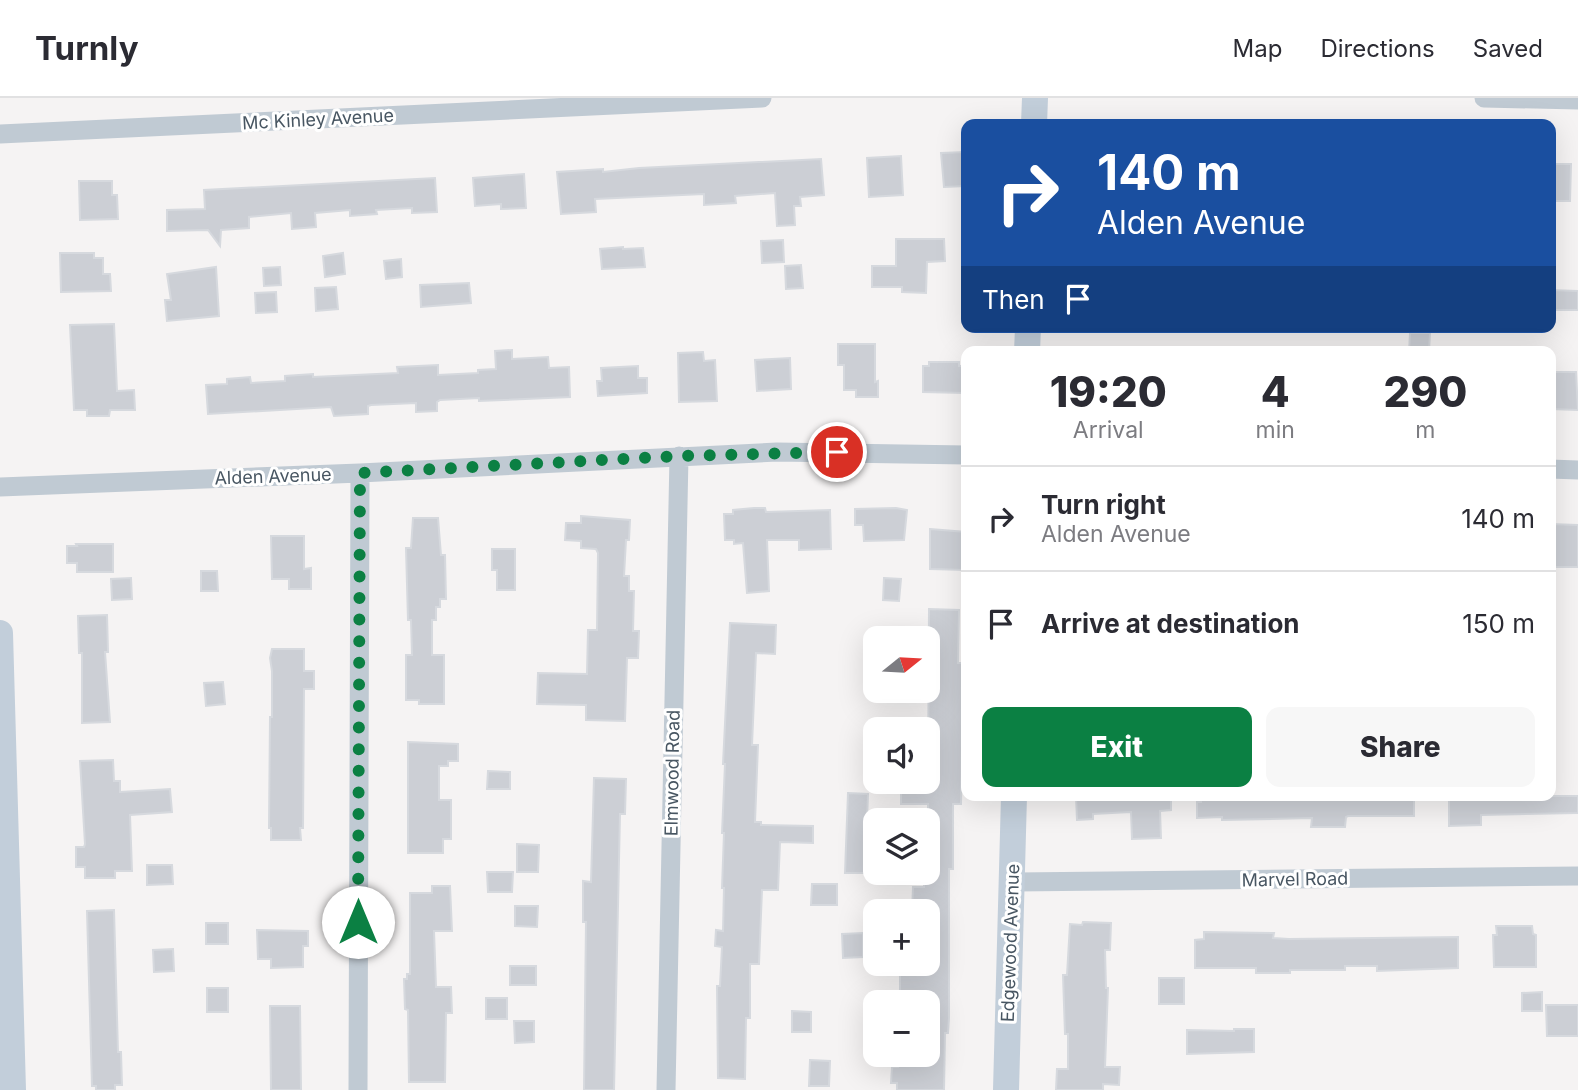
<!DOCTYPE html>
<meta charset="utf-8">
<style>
:root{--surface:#fff;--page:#f7f7f7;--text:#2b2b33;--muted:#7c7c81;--line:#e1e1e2;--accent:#0b8043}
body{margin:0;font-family:Inter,sans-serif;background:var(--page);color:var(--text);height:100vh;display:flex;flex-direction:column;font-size:26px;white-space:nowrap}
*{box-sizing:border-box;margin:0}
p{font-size:23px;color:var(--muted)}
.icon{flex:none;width:38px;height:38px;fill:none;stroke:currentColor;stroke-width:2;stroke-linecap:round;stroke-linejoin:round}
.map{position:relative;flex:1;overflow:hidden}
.sheet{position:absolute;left:961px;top:248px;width:595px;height:455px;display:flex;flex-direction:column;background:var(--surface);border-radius:14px;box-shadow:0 7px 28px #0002}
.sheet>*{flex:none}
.banner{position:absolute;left:961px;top:21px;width:595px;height:214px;border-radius:14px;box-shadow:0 7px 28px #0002;background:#1a4fa0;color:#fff;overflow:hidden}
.needle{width:46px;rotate:72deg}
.fabs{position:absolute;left:863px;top:528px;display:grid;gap:14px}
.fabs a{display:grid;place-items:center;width:77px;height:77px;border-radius:14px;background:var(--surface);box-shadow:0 7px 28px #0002;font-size:35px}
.pin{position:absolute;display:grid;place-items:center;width:60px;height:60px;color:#fff;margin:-30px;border:4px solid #fff;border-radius:50%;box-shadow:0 2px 7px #0007}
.me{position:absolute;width:77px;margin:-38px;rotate:0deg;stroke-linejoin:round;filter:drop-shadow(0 0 5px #0008)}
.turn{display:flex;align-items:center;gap:24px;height:147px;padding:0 21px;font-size:32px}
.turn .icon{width:91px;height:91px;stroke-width:2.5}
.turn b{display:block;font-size:49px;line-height:60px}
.then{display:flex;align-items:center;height:66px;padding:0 21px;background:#0003;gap:14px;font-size:26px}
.eta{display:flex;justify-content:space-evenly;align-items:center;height:119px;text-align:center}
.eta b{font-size:42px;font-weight:800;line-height:49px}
.cta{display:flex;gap:14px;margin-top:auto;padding:14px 21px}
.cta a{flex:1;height:80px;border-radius:14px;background:var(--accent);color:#fff;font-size:28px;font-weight:800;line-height:80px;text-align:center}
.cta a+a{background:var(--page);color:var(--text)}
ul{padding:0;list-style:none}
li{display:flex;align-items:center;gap:21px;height:105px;padding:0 21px;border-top:2px solid var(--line)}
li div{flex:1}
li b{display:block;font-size:26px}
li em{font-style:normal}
header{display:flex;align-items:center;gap:42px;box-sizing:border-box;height:98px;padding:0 35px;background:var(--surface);border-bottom:2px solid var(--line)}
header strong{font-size:33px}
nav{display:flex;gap:38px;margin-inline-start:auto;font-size:24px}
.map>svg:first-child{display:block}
.building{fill:#cccfd5;stroke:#d6d9de;stroke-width:2}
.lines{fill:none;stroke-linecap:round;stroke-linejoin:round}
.street{stroke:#c0cad3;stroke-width:19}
.secondary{stroke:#c2ceda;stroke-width:26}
.route{stroke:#0b8043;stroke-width:12;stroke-dasharray:0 21.6}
.labels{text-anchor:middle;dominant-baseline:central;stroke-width:6;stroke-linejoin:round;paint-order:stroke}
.street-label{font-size:18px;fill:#485662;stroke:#fff}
</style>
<header>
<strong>Turnly</strong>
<nav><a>Map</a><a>Directions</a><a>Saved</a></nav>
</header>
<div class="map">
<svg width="1578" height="992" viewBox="0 0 1578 992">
<rect width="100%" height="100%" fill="#f5f3f3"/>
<path class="building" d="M966,54V88L944,89L941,55Z
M901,58L903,97L869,99L867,60Z
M821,61L824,97L800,99L801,108H794L795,127L777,128L775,95L735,98L736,105L704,107V96L595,101L596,114L561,116L557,74L603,71V74L639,70Z
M1550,66H1571L1570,103H1554V96L1550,95Z
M524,76L526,110L501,111V106L475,108L473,80Z
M435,80L437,114L412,115V110L376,112L377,116L350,118V112L315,115L316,129L292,131L291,115L249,119V130L221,132L220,148L208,132L167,133V112L205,111L204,92Z
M79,83H112V97H117L118,121L80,122Z
M896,141H944L945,163L927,164L926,195L902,194V189H872V168H896Z
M783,142L784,164L762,165L761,143Z
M623,149V151L643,150L645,169L602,171L600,151Z
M60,155H94V160H103V176H110L111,193L61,194Z
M343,155L345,176L325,179L323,158Z
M401,161L402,179L386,181L384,163Z
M801,167L803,190L786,191L785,168Z
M216,169L219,218L167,223L165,202H171L167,176Z
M280,169L281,187L264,188L263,170Z
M469,185L471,205L421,209L420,187Z
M336,189L338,211L316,213L315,190Z
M1550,192L1578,193V212H1550Z
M276,194L277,214L256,215L255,195Z
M114,226L117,293L134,292L135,312H110L109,318H87V312H74L70,227Z
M1410,235H1430L1429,254H1409Z
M838,246H875V284L878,283V299H856V292H844V267H838Z
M512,252V261L548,259L549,270L569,269L570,299L479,303V300L440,302L437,304V313L416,314V305L371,307L368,308V316L334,318L331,309L208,316L206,287L227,286V281L250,279L251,285L285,283V278L313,276V279L398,275L397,269L438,267V277L478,275V272L496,271L495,253Z
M703,254L704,263L715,262L717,303L679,304L678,255Z
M790,260L791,291L757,293L755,262Z
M929,264H959V268H964V295L923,294V268H929Z
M638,268V280H647V295L598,298L597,283H602L601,270Z
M1550,274H1576L1578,312L1550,311Z
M754,410H765L766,414L830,412L831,451L799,452V442H767L769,493L747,495L743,445L734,446V442H725L724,416H733V412Z
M896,410L907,412L904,442L864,443L863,427H855V411Z
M581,418L630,422L629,442H626L624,478H629V493H634L633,533H639L638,560H627L625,623L586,622V607L537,606L538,575L587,576L588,532H597L598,455L596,451L581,450V443L565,442L566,425H581Z
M413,420H438L441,457H445L446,501H440V509H436V522H432V557H444V606H419V602H406V557H412L411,522H408L406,450H411Z
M1550,426L1578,427V469H1550Z
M930,431L966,434V472L930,471Z
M271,438H304V471L311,470V491H289V481H272Z
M76,446H113V474H77V465H67V448H77Z
M492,451H515V492H497V472H492Z
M201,473H217L218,493H201Z
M131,480L132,501L112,502L111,481Z
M884,480L901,481L899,503L883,502Z
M929,511L959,512L958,565H966V591H963L961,706H953V771H949V920L948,935H945L944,992H897V985H891L892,969H898V959L928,958V905H900V866H928V814L912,813L913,789H924V786H928V706H901V684H928Z
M107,517L108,554H105L110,624L82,625V555H79L78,518Z
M730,525L776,527L775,556L756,555L752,647H758L755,724H761V727L813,728V745L780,744L778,792H762L759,866H750V920H746L745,981L718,980L717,888H720L722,849L715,848L716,832L723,833L724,790H722L724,735H722L725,666H723Z
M272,551H304V573H314V591H304L303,730H300L301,742H271V730H269L270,619H272V573L270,560Z
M223,584L225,606L206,608L204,585Z
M408,644L458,646V663H448V668H439V702H451V741H443V755H408Z
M113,662L114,683H120V694L170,691L172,714L130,717L132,773H115V780H85V769H76V749H84L85,746L80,663Z
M488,673L510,674V691H487Z
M594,680L626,681L625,716H620L614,992H584L586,824H583V783L591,784Z
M848,695L868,696L867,723H864V775H845Z
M1076,698H1171V712L1160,713L1161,740L1132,741L1131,714L1093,716V721L1077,722Z
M1201,698H1414V718H1348L1346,719L1345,729H1311L1312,720L1222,722V719L1197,720V704H1201Z
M1449,698H1578V715L1481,717V727L1449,728Z
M517,746L539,747L538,774H517Z
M147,767H172L173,786L147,787Z
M487,774H513L512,794H488Z
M812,786H837V807H811Z
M432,788H450L452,833H434L436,889H451L452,915H446L445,984H409L408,912L405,911L404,881H407V876H410V795H432Z
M515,808H538L537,829L515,828Z
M114,812L118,954H121L122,987H115V992H96V988H92L87,813Z
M1083,824L1111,825L1110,852H1105L1106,890H1108L1105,969H1120L1119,987L1103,986V992H1056L1057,971H1068V936H1065L1063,877H1067L1070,826L1082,827Z
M206,825H228V846H206Z
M1496,828H1532L1533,836L1536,837V869H1494L1493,837H1497Z
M257,832L308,833V848H303V869L271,870V861H258Z
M1204,834L1274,835L1273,840L1289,841L1458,839V870L1377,873V868H1345V872H1290V875H1256V870H1195V842L1204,841Z
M863,835V859L843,860L842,836Z
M173,851L174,873L154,874L153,852Z
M510,868H536V887H510Z
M1159,880H1184V906H1159Z
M207,890H228V914H207Z
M1542,894V913H1522V895Z
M486,900H507V921H486Z
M1546,907H1578V938H1547Z
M270,908H300L301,992H271Z
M792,913L811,914V934H792Z
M514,923H534V944L515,945Z
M1234,931H1254V954L1187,956V932L1234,933Z
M810,962L830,963L829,988H809Z"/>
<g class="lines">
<path class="street" d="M1484,0L1578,2
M0,36L762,0
M1550,371L1578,372
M0,389L360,375L777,354L966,357
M1012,784L1578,778
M358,992L360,375
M666,992L679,358"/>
<path class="secondary" d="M1034,26L1035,0
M1027,254L1028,229
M0,535L13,992
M1006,992L1014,698"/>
</g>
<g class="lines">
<path class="route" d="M358,824L360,375L679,358L837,354"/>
</g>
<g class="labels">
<g class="street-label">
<text transform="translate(318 21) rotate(-3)">Mc Kinley Avenue</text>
<text transform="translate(273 378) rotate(-2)">Alden Avenue</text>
<text transform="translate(672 675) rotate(-89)">Elmwood Road</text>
<text transform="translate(1295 781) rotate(-1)">Marvel Road</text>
<text transform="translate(1010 845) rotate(-88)">Edgewood Avenue</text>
</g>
</g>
</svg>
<div class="fabs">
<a><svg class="needle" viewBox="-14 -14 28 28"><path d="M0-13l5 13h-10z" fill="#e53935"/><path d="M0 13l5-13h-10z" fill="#7c7c81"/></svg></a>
<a><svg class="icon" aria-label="sound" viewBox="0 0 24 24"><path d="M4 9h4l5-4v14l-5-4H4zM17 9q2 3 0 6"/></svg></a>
<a><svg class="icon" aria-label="layers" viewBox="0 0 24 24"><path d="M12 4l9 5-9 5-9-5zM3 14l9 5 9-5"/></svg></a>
<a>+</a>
<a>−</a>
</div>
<div class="pin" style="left:837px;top:354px;background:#d93025"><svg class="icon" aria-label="arrive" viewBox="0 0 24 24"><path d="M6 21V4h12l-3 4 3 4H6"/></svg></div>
<svg class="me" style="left:358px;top:824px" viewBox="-20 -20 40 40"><circle r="19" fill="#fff"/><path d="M0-13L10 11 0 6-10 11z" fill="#0b8043"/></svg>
<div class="banner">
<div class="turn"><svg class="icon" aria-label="right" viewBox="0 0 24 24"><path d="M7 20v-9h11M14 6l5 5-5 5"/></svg><div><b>140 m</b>Alden Avenue</div></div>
<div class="then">Then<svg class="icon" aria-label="arrive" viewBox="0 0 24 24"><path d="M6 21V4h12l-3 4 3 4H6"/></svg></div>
</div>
<section class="sheet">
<div class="eta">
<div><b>19:20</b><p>Arrival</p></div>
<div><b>4</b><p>min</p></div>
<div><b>290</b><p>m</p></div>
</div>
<ul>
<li><svg class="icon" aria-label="right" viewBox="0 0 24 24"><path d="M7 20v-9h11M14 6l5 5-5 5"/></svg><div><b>Turn right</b><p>Alden Avenue</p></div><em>140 m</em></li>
<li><svg class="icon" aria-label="arrive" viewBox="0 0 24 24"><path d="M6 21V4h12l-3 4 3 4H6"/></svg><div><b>Arrive at destination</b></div><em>150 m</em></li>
</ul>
<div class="cta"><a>Exit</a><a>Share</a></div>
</section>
</div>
